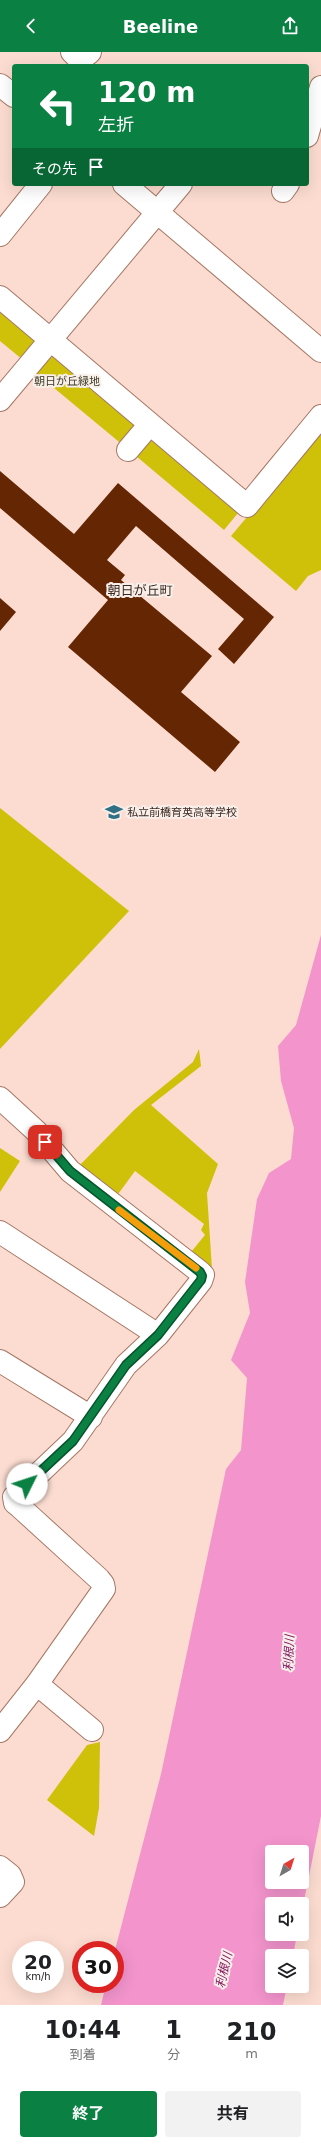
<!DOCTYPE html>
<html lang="ja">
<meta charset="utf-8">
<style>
:root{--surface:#fff;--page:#f2f2f2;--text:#202124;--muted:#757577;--accent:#0b8043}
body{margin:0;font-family:"DejaVu Sans","Noto Sans JP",sans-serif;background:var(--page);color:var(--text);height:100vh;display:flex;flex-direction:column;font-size:15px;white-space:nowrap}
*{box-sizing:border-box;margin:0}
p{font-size:13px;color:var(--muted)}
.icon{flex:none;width:22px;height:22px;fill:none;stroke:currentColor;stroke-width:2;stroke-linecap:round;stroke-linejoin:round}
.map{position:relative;height:1953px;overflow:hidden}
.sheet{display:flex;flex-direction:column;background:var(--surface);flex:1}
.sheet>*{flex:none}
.banner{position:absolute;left:12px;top:12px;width:297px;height:122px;border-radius:4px;box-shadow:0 4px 16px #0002;background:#0b8043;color:#fff;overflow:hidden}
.needle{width:26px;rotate:39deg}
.buttons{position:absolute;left:265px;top:1793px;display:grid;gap:8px}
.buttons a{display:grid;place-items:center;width:44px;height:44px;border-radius:4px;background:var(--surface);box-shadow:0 4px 16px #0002;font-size:20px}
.speed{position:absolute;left:12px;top:1889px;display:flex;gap:8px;font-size:20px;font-weight:700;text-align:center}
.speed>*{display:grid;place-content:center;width:52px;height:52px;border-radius:50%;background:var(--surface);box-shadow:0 4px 16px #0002;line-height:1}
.speed small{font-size:10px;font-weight:400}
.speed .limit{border:6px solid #d22;background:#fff;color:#111}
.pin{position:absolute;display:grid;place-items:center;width:34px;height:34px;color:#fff;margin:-17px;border-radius:8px;box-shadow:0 2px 6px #0006}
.me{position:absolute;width:44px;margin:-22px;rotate:49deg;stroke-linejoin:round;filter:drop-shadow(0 0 3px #0008)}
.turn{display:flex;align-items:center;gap:14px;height:84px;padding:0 20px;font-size:18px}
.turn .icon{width:52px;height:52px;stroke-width:2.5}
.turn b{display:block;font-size:28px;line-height:34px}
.then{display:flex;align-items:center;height:38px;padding:0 20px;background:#0003;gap:8px;font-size:15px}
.eta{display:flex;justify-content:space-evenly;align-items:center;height:68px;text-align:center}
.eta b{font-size:24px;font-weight:700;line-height:28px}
.primary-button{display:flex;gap:8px;margin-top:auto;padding:8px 20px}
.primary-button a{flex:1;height:46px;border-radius:4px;background:var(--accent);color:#fff;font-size:16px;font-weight:700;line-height:46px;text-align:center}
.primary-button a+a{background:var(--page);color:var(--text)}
header{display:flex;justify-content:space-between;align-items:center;height:52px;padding:0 20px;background:var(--accent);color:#fff;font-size:18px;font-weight:700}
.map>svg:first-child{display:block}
.green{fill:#cfc009}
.water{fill:#f394cd;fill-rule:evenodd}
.building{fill:#652604}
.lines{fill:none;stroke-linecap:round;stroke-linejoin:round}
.minor-casing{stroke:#a57764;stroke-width:24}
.minor{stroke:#fff;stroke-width:22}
.route-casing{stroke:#07532c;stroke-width:10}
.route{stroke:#0b8043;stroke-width:7}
.slow{stroke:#f59e0b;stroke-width:7}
.labels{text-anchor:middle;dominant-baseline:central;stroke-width:4;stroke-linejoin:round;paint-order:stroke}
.park-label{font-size:11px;fill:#3c3a22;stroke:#f9efea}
.poi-label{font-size:11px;fill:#3b2820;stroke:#f9efea;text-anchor:start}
.water-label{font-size:12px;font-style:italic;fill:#851c64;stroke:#f9efea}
.quarter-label{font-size:13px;fill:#3b2820;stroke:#f9efea}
</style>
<header><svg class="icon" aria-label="back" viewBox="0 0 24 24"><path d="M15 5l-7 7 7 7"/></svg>Beeline<svg class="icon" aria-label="share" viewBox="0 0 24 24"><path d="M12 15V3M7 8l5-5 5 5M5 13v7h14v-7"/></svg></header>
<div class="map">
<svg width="321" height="1953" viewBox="0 0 321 1953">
<rect width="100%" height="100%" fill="#fcdcd0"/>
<path class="green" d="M0,256L34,285L35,295L23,308L0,289Z
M57,304L136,370L124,394L36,321L49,306Z
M321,377V518L308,524L296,539L231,484Z
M156,387L237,456L238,461L224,478L136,404L150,388Z
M0,756L129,859L0,997Z
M199,997L201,1014L151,1053L218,1112L207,1141L212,1217L210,1218L187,1205L205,1183L201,1178L204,1172L135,1119L116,1145L78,1115L134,1058L193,1010Z
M0,1096L20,1109L0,1140Z
M100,1690L99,1756L94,1784L47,1748L87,1693Z"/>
<path class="water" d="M321,883V1764L302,1859V1852H272V1882H297L293,1904H272V1934H287L283,1953H101L106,1932H115V1898L161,1722L226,1417L241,1398L247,1326L231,1308L250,1261L245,1230L257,1147L269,1121L291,1107L294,1076L281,1029L278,994L296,973ZM272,1800H302V1830H272Z"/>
<path class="building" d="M0,419L74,482L118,431L274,565L234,612L218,597L244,567L136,474L107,508L125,523L121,528L212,604L181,640L240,690L215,720L68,595L108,548L0,456Z
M0,546L16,560L0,579Z"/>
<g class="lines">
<g class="minor-casing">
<path id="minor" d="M72,0L76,4L88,2L90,0
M0,33L14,44
M307,84L321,35
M124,132L321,299
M283,139L288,132
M0,183L41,132
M0,245L247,454L321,364
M0,348L181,132
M128,398L150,372
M0,1046L36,1079L70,1119L200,1220L203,1223L201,1229L158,1283L126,1313L73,1389L14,1445L15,1451L20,1455L99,1527L103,1532L104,1537L37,1632L0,1679
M0,1180L158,1283
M0,1309L91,1365
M37,1632L92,1678
M0,1815L10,1823L13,1830L0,1844"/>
</g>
<use href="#minor" class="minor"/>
</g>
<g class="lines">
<g class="route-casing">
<path id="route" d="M27,1432L73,1389L126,1313L158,1283L201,1228L202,1224L200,1220L70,1119L45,1090"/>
</g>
<use href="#route" class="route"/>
<path class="slow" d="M119,1158L196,1216"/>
</g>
<defs>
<g id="school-bare" transform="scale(1.38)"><path d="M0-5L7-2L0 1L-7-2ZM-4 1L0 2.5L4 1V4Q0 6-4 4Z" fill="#316f85" stroke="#f9efea" stroke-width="2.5" paint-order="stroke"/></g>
</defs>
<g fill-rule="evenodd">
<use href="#school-bare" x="114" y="760"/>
</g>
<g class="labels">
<g class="park-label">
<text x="67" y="329">朝日が丘緑地</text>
</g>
<g class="poi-label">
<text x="127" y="760">私立前橋育英高等学校</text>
</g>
<g class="water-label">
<text transform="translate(289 1601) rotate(-87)">利根川</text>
<text transform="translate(224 1918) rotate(-77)">利根川</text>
</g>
<g class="quarter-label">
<text x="140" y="538">朝日が丘町</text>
</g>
</g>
</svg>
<div class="buttons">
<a><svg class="needle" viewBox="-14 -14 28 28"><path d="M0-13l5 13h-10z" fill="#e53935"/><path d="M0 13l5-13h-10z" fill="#757577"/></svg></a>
<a><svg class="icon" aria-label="sound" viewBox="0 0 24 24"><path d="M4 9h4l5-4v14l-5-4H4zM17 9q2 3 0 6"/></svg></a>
<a><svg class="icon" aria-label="layers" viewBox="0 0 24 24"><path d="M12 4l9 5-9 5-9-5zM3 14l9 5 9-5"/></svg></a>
</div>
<div class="speed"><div>20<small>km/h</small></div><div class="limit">30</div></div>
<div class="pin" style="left:45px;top:1090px;background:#d93025"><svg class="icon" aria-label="arrive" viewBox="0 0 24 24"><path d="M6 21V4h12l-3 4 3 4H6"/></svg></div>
<svg class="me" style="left:27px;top:1432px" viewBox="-20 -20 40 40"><circle r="19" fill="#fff"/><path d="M0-13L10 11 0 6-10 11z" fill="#0b8043"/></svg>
<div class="banner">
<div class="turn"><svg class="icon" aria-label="left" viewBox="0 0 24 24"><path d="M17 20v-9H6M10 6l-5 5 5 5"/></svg><div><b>120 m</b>左折</div></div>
<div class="then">その先<svg class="icon" aria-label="arrive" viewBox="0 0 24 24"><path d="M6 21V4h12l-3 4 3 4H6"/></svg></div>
</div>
</div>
<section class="sheet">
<div class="eta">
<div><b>10:44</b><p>到着</p></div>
<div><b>1</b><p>分</p></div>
<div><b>210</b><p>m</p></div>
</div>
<div class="primary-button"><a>終了</a><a>共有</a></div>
</section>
